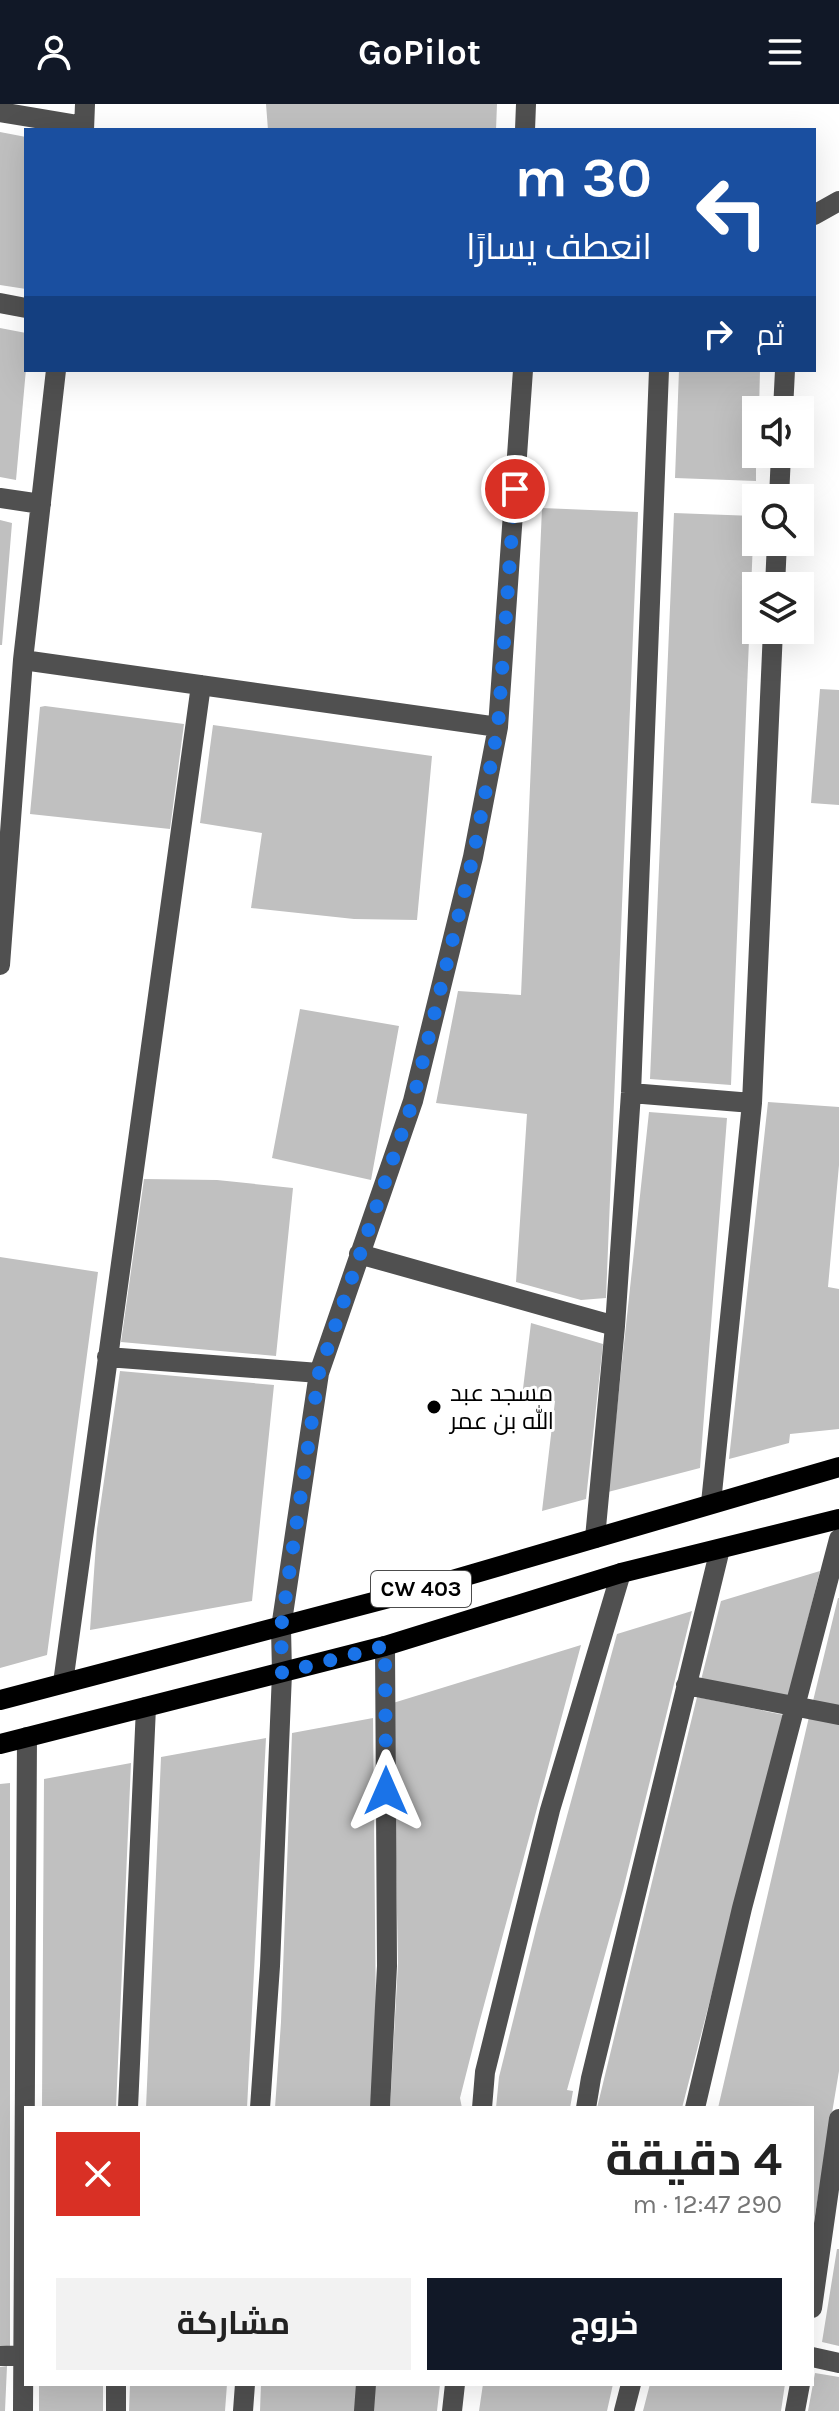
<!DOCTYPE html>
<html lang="ar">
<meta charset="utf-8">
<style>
:root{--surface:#fff;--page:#f2f2f2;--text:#222;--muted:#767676;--accent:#111827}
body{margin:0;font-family:Karla,Cairo,sans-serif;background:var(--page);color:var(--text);direction:rtl;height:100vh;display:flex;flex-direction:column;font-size:30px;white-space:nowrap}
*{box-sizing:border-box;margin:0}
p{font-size:26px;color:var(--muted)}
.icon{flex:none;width:44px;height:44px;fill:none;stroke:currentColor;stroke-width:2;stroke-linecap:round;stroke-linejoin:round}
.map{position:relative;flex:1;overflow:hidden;direction:ltr}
.drawer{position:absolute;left:24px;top:2002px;width:790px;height:280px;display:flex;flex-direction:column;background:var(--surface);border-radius:0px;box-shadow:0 8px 32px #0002;direction:rtl}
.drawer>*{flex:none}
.top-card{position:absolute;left:24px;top:24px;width:792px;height:244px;border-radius:0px;box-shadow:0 8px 32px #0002;direction:rtl;background:#1a4fa0;color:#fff;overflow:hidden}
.fabs{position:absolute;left:742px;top:292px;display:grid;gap:16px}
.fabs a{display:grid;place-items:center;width:72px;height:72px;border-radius:0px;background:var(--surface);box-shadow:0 8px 32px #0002;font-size:40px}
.pin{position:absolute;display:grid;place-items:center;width:68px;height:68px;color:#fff;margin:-34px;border:4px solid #fff;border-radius:50%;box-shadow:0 2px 8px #0007}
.me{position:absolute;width:88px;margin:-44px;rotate:0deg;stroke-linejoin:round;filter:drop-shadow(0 0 6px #0008)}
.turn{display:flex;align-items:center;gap:28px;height:168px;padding:0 32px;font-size:36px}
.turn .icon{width:104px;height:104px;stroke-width:2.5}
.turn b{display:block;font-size:56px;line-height:68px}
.then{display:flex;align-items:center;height:76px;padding:0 32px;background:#0003;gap:16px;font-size:30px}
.round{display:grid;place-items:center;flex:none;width:84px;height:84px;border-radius:0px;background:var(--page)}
.summary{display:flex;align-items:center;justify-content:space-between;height:136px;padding:0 32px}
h1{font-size:48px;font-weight:700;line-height:60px}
.button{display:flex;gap:16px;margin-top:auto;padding:16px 32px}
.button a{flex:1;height:92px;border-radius:0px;background:var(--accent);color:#fff;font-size:32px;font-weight:700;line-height:92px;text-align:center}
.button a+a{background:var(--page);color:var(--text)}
header{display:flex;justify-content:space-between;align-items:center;height:104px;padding:0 32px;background:var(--accent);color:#fff;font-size:36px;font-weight:700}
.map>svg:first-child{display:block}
.building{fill:#c0c0c0}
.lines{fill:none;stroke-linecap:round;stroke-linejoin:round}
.minor{stroke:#505050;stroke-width:20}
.major{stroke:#000;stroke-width:20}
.route{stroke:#1a73e8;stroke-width:14;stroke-dasharray:0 25.2}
.poi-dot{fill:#000;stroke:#fff;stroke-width:3}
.labels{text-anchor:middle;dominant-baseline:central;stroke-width:6;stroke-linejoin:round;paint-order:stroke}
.shield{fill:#fff;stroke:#4c4c4c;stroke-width:2}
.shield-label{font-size:22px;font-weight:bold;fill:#000}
.poi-label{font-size:24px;fill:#000;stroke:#fff;text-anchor:start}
</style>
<header><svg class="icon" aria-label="menu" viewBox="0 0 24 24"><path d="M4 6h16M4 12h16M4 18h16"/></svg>GoPilot<svg class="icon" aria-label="person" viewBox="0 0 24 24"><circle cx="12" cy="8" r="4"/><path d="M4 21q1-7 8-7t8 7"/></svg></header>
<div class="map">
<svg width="839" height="2307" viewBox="0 0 839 2307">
<rect width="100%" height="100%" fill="#fff"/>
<path class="building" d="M266,0H497L496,26H268Z
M0,28L26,33V185L0,181Z
M0,224L26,229V265L16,376L0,373Z
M679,266H760L759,306H756V377L675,374Z
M542,404L638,408L606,1194L581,1196L516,1178L527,1010L436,999L458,887L521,891Z
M674,409L754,412L731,981L650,975Z
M0,416L12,419L2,541H0Z
M820,585L839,586V701L811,699Z
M45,602L184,620L170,725L30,710L40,603Z
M213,621L432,652L417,816L354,815L251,804L262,729L200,719Z
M300,905L399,922L371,1076L272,1054Z
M768,998L839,1003V1061L828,1183L839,1185V1325L790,1330L789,1339L729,1355Z
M649,1008L727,1014L700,1364L608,1388Z
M144,1075L217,1076L293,1084L276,1252L121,1238Z
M0,1153L98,1168L47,1551L0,1564Z
M531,1219L603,1240L586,1395L542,1407L555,1297L522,1293Z
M120,1267L274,1281L252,1497L90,1526L97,1425Z
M820,1467L788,1594L701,1576L721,1497Z
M838,1494H839V1603L813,1597Z
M692,1507L623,1786L567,1986L573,1987L570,2004H496L499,1973L537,1821L617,1530Z
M581,1541L477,1927L460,1994L462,2004H390L398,1859L393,1599Z
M697,1593L784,1611L682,2004H597Z
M809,1613L839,1619V1967L814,2117L812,2004H718Z
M373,1614L376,1917L373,2004H275L281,1918L292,1629Z
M266,1634L247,2004H146L161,1653Z
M131,1659L116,2004H42L44,1675Z
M10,1679V2242H0V1680Z
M837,2145H839V2242L822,2238Z
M7,2262L5,2307H0V2263Z
M815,2269L839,2273V2307H808Z
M39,2280H103V2307H39Z
M130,2280H227L225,2307H129Z
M261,2280H360L358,2307H260Z
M375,2280H440L437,2307H373Z
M483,2280H613L607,2307H479Z
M650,2280H785L781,2307H643Z"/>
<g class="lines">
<path class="minor" d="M0,8L84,22
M84,26L85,0
M525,26L526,0
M814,111L839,97
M0,199L26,204
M783,306L785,266
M0,394L41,400
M779,394L781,350
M775,482L777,438
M23,556L498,623
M0,861L23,556L56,266
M631,989L752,999
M359,1150L615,1222
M107,1253L319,1269
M711,1399L752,999L773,526
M595,1434L615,1222L631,989L659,266
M63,1579L201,581
M686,1581L839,1611
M128,2004L146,1603
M260,2004L270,1862L282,1569L281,1524L319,1269L413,997L473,753L498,623L523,266
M380,2004L387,1862L385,1542
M482,2004L485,1968L550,1706L621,1469
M586,2004L591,1974L720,1445
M695,2004L742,1804L839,1435
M812,2204L839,2015
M0,2252L26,2251
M812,2253L839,2259
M23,2307L27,1633
M116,2307V2280
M243,2307L245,2280
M364,2307L366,2280
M452,2307L455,2280
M624,2307L631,2280
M795,2307L800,2280"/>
<path class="major" d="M0,1596L404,1490L839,1363
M0,1640L385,1542L621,1469L839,1415"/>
</g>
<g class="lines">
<path class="route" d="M386,1687L385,1542L282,1569L281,1524L319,1269L413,997L473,753L498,623L515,385"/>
</g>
<circle class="poi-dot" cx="434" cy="1303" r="8"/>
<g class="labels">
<rect class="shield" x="371" y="1467" width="100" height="36" rx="6"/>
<g class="shield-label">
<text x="421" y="1485">CW 403</text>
</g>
<g class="poi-label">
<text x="450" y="1289">مسجد عبد<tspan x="450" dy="28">الله بن عمر</tspan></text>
</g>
</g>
</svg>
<div class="fabs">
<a><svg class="icon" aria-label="sound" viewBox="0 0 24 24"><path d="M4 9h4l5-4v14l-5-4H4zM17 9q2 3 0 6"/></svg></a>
<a><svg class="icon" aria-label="search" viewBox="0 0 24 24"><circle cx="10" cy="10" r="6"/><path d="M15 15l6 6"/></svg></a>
<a><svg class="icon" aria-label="layers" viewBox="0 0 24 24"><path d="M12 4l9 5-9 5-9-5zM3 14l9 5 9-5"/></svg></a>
</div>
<div class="pin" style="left:515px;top:385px;background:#d93025"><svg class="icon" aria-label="arrive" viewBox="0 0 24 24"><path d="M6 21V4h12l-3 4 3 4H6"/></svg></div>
<svg class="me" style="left:386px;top:1687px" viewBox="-20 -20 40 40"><path d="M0-17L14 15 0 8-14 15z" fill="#1a73e8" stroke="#fff" stroke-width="4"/></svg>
<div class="top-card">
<div class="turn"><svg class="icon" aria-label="left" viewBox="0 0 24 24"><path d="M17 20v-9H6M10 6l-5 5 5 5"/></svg><div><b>30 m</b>انعطف يسارًا</div></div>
<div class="then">ثم<svg class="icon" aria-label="right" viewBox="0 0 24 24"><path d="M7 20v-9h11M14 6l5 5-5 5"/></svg></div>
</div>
<section class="drawer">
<div class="summary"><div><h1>4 دقيقة</h1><p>290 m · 12:47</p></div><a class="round" style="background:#d93025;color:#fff"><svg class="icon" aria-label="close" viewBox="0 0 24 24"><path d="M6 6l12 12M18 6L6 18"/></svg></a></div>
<div class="button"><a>خروج</a><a>مشاركة</a></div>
</section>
</div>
